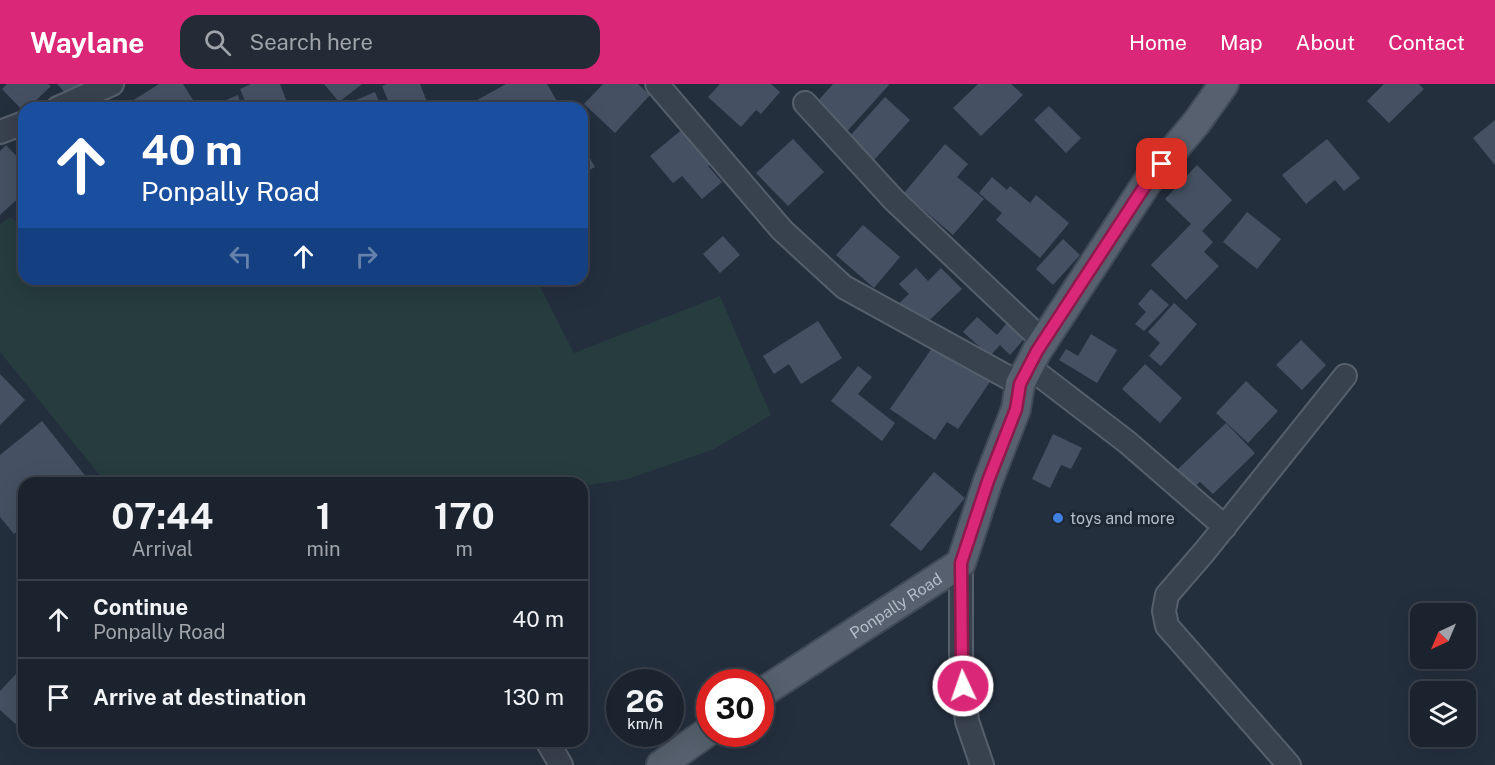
<!DOCTYPE html>
<style>
:root{--surface:#1b232e;--page:#242b36;--text:#f1f3f6;--muted:#a0a4aa;--line:#39404a;--accent:#db2777}
body{margin:0;font-family:"Public Sans",sans-serif;background:var(--page);color:var(--text);height:100vh;display:flex;flex-direction:column;font-size:22px;white-space:nowrap}
*{box-sizing:border-box;margin:0}
p{font-size:20px;color:var(--muted)}
.icon{flex:none;width:33px;height:33px;fill:none;stroke:currentColor;stroke-width:2;stroke-linecap:round;stroke-linejoin:round}
.map{position:relative;flex:1;overflow:hidden}
.drawer{position:absolute;left:18px;top:393px;width:570px;height:270px;display:flex;flex-direction:column;background:var(--surface);border-radius:18px;box-shadow:0 6px 24px #0002,0 0 0 2px var(--line)}
.drawer>*{flex:none}
.hud{position:absolute;left:18px;top:18px;width:570px;height:183px;border-radius:18px;box-shadow:0 6px 24px #0002,0 0 0 2px var(--line);background:#1a4fa0;color:#fff;overflow:hidden}
.needle{width:39px;rotate:224deg}
.buttons{position:absolute;left:1410px;top:519px;display:grid;gap:12px}
.buttons a{display:grid;place-items:center;width:66px;height:66px;border-radius:12px;background:var(--surface);box-shadow:0 6px 24px #0002,0 0 0 2px var(--line);font-size:30px}
.speed{position:absolute;left:606px;top:585px;display:flex;gap:12px;font-size:30px;font-weight:700;text-align:center}
.speed>*{display:grid;place-content:center;width:78px;height:78px;border-radius:50%;background:var(--surface);box-shadow:0 6px 24px #0002,0 0 0 2px var(--line);line-height:1}
.speed small{font-size:15px;font-weight:400}
.speed .limit{border:9px solid #d22;background:#fff;color:#111}
.pin{position:absolute;display:grid;place-items:center;width:51px;height:51px;color:#fff;margin:-26px;border-radius:12px;box-shadow:0 3px 9px #0006}
.me{position:absolute;width:66px;margin:-33px;rotate:357deg;stroke-linejoin:round;filter:drop-shadow(0 0 4px #0008)}
.turn{display:flex;align-items:center;gap:21px;height:126px;padding:0 24px;font-size:27px}
.turn .icon{width:78px;height:78px;stroke-width:2.5}
.turn b{display:block;font-size:42px;line-height:51px}
.lanes{display:flex;align-items:center;height:57px;padding:0 24px;background:#0003;justify-content:center;gap:30px;direction:ltr}
.lanes .off{opacity:.35}
.eta{display:flex;justify-content:space-evenly;align-items:center;height:102px;text-align:center}
.eta b{font-size:36px;font-weight:700;line-height:42px}
ul{padding:0;list-style:none}
li{display:flex;align-items:center;gap:18px;height:78px;padding:0 24px;border-top:2px solid var(--line)}
li div{flex:1}
li b{display:block;font-size:22px}
li em{font-style:normal}
header{display:flex;align-items:center;gap:36px;box-sizing:border-box;height:84px;padding:0 30px;background:var(--accent);color:#fff}
header strong{font-size:28px}
nav{display:flex;gap:33px;margin-inline-start:auto;font-size:21px}
.search{width:420px;height:54px;background:var(--page);display:flex;align-items:center;gap:15px;box-sizing:border-box;padding:0 21px;border-radius:18px;color:var(--muted);font-size:22px}
.map>svg:first-child{display:block}
.green{fill:#263c3f}
.building{fill:#455162}
.lines{fill:none;stroke-linecap:round;stroke-linejoin:round}
.minor-casing{stroke:#565f6c;stroke-width:26}
.major-casing{stroke:#414a57;stroke-width:32}
.minor{stroke:#38414e;stroke-width:22}
.major{stroke:#56606e;stroke-width:28}
.route-casing{stroke:#8e194d;stroke-width:15}
.route{stroke:#db2777;stroke-width:10}
.shop-dot{fill:#3f7fe0;stroke:#1d2633;stroke-width:2}
.labels{text-anchor:middle;dominant-baseline:central;stroke-width:6;stroke-linejoin:round;paint-order:stroke}
.poi-label{font-size:16px;fill:#b4bcc9;stroke:#1d2633;text-anchor:start}
.street-label{font-size:16px;fill:#b4bcc9;stroke:#1d2633}
</style>
<header>
<strong>Waylane</strong>
<div class="search"><svg class="icon" aria-label="search" viewBox="0 0 24 24"><circle cx="10" cy="10" r="6"/><path d="M15 15l6 6"/></svg>Search here</div>
<nav><a>Home</a><a>Map</a><a>About</a><a>Contact</a></nav>
</header>
<div class="map">
<svg width="1495" height="681" viewBox="0 0 1495 681">
<rect width="100%" height="100%" fill="#242f3e"/>
<path class="green" d="M10,133L24,144V195H536L574,269L720,212L771,331L714,365L628,395L582,402V399H106L0,268V140Z"/>
<path class="building" d="M7,0H48L51,2L28,24H24V28L2,5Z
M57,0H83L69,13Z
M159,0H183L198,24H121Z
M251,0H280L289,24H248L240,5Z
M324,0H362L339,18Z
M387,0H420L427,18L412,24H391L382,2Z
M506,0H547L561,24H472L470,20Z
M603,0H638L650,11L615,49L584,20Z
M720,0H771L780,8L761,30L756,26L741,43L708,13Z
M833,0H888L889,1L840,55L809,27Z
M978,0H1011L1023,11L981,52L953,24Z
M1384,0H1419L1424,5L1389,39L1367,17Z
M375,8L382,24H337Z
M238,11L242,24H221L219,19Z
M885,13L910,36L866,85L849,53Z
M1049,22L1081,54L1066,69L1034,36Z
M1495,36V81L1473,54Z
M690,39L718,73L708,82L722,98L702,115L682,92L673,99L650,72Z
M793,55L824,88L788,122L756,89Z
M1327,55L1360,94L1344,107L1335,96L1306,120L1282,91Z
M945,60L968,80L957,93L984,115L953,151L904,109Z
M6,61L24,80V91L19,96L24,101V109L0,131V67Z
M582,61L595,83L582,90Z
M1197,81L1232,116L1202,147L1213,158L1204,168L1219,182L1186,216L1151,181L1191,140L1165,115Z
M992,93L1007,106L1010,102L1030,119L1036,111L1069,139L1040,174L996,136L1002,129L979,109Z
M1247,128L1281,155L1257,185L1223,158Z
M863,141L900,173L874,204L836,171Z
M723,152L740,171L720,189L703,170Z
M1063,155L1080,171L1053,201L1036,185Z
M916,184L928,197L941,184L962,205L914,251L891,227L909,210L899,200Z
M1151,205L1169,221L1144,247L1135,240L1146,228L1138,220Z
M1174,219L1197,240L1161,282L1149,272L1160,259L1148,248Z
M977,233L997,251L1007,239L1025,254L1010,271L1000,261L990,272L963,248Z
M818,237L842,274L801,300L789,280L774,290L763,272Z
M1091,250L1117,266L1097,299L1059,276L1066,265L1078,272Z
M941,251L996,289L958,345L947,338L935,356L890,325Z
M1301,256L1326,281L1302,306L1276,281Z
M1145,280L1182,314L1160,339L1122,305Z
M858,282L872,293L858,310L895,339L882,357L831,317Z
M0,290L25,316L0,341Z
M1246,297L1278,327L1248,359L1216,329Z
M42,337L91,399H24V442L14,450L0,433V371Z
M1226,339L1255,369L1213,410L1200,398L1195,402L1178,385Z
M1053,350L1082,364L1071,385L1061,381L1050,404L1032,395Z
M934,388L965,414L921,467L890,441Z
M17,589L24,596V639L20,644L0,626V607Z"/>
<g class="lines">
<g class="minor-casing">
<path id="minor" d="M657,0L782,146L844,203L1020,300
M805,19L894,116L1043,257
M58,24L112,0
M0,48L24,39
M1029,283L1127,358L1225,443
M961,479V584L967,637L982,681
M547,657L561,681
M1289,681L1167,542L1164,527L1167,511L1205,467L1345,292"/>
</g>
<g class="major-casing">
<g id="major">
<path id="s1" d="M760,610L961,479L988,397L1016,325L1020,300L1037,267L1150,94L1197,38L1224,0"/>
<path d="M661,681L710,646"/>
</g>
</g>
<use href="#minor" class="minor"/>
<use href="#major" class="major"/>
</g>
<g class="lines">
<g class="route-casing">
<path id="route" d="M963,602L962,584L961,479L988,397L1016,325L1020,300L1037,267L1150,94L1162,80"/>
</g>
<use href="#route" class="route"/>
</g>
<circle class="shop-dot" cx="1058" cy="434" r="6"/>
<g class="labels">
<g class="poi-label">
<text x="1070" y="434">toys and more</text>
</g>
<g class="street-label">
<text stroke="none"><textPath href="#s1" startOffset="162">Ponpally Road</textPath></text>
</g>
</g>
</svg>
<div class="buttons">
<a><svg class="needle" viewBox="-14 -14 28 28"><path d="M0-13l5 13h-10z" fill="#e53935"/><path d="M0 13l5-13h-10z" fill="#a0a4aa"/></svg></a>
<a><svg class="icon" aria-label="layers" viewBox="0 0 24 24"><path d="M12 4l9 5-9 5-9-5zM3 14l9 5 9-5"/></svg></a>
</div>
<div class="speed"><div>26<small>km/h</small></div><div class="limit">30</div></div>
<div class="pin" style="left:1162px;top:80px;background:#d93025"><svg class="icon" aria-label="arrive" viewBox="0 0 24 24"><path d="M6 21V4h12l-3 4 3 4H6"/></svg></div>
<svg class="me" style="left:963px;top:602px" viewBox="-20 -20 40 40"><circle r="17" fill="#db2777" stroke="#fff" stroke-width="3"/><path d="M0-11L8 9 0 5-8 9z" fill="#fff"/></svg>
<div class="hud">
<div class="turn"><svg class="icon" aria-label="ahead" viewBox="0 0 24 24"><path d="M12 20V5M6 11l6-6 6 6"/></svg><div><b>40 m</b>Ponpally Road</div></div>
<div class="lanes"><svg class="icon off" aria-label="left" viewBox="0 0 24 24"><path d="M17 20v-9H6M10 6l-5 5 5 5"/></svg><svg class="icon" aria-label="ahead" viewBox="0 0 24 24"><path d="M12 20V5M6 11l6-6 6 6"/></svg><svg class="icon off" aria-label="right" viewBox="0 0 24 24"><path d="M7 20v-9h11M14 6l5 5-5 5"/></svg></div>
</div>
<section class="drawer">
<div class="eta">
<div><b>07:44</b><p>Arrival</p></div>
<div><b>1</b><p>min</p></div>
<div><b>170</b><p>m</p></div>
</div>
<ul>
<li><svg class="icon" aria-label="ahead" viewBox="0 0 24 24"><path d="M12 20V5M6 11l6-6 6 6"/></svg><div><b>Continue</b><p>Ponpally Road</p></div><em>40 m</em></li>
<li><svg class="icon" aria-label="arrive" viewBox="0 0 24 24"><path d="M6 21V4h12l-3 4 3 4H6"/></svg><div><b>Arrive at destination</b></div><em>130 m</em></li>
</ul>
</section>
</div>
